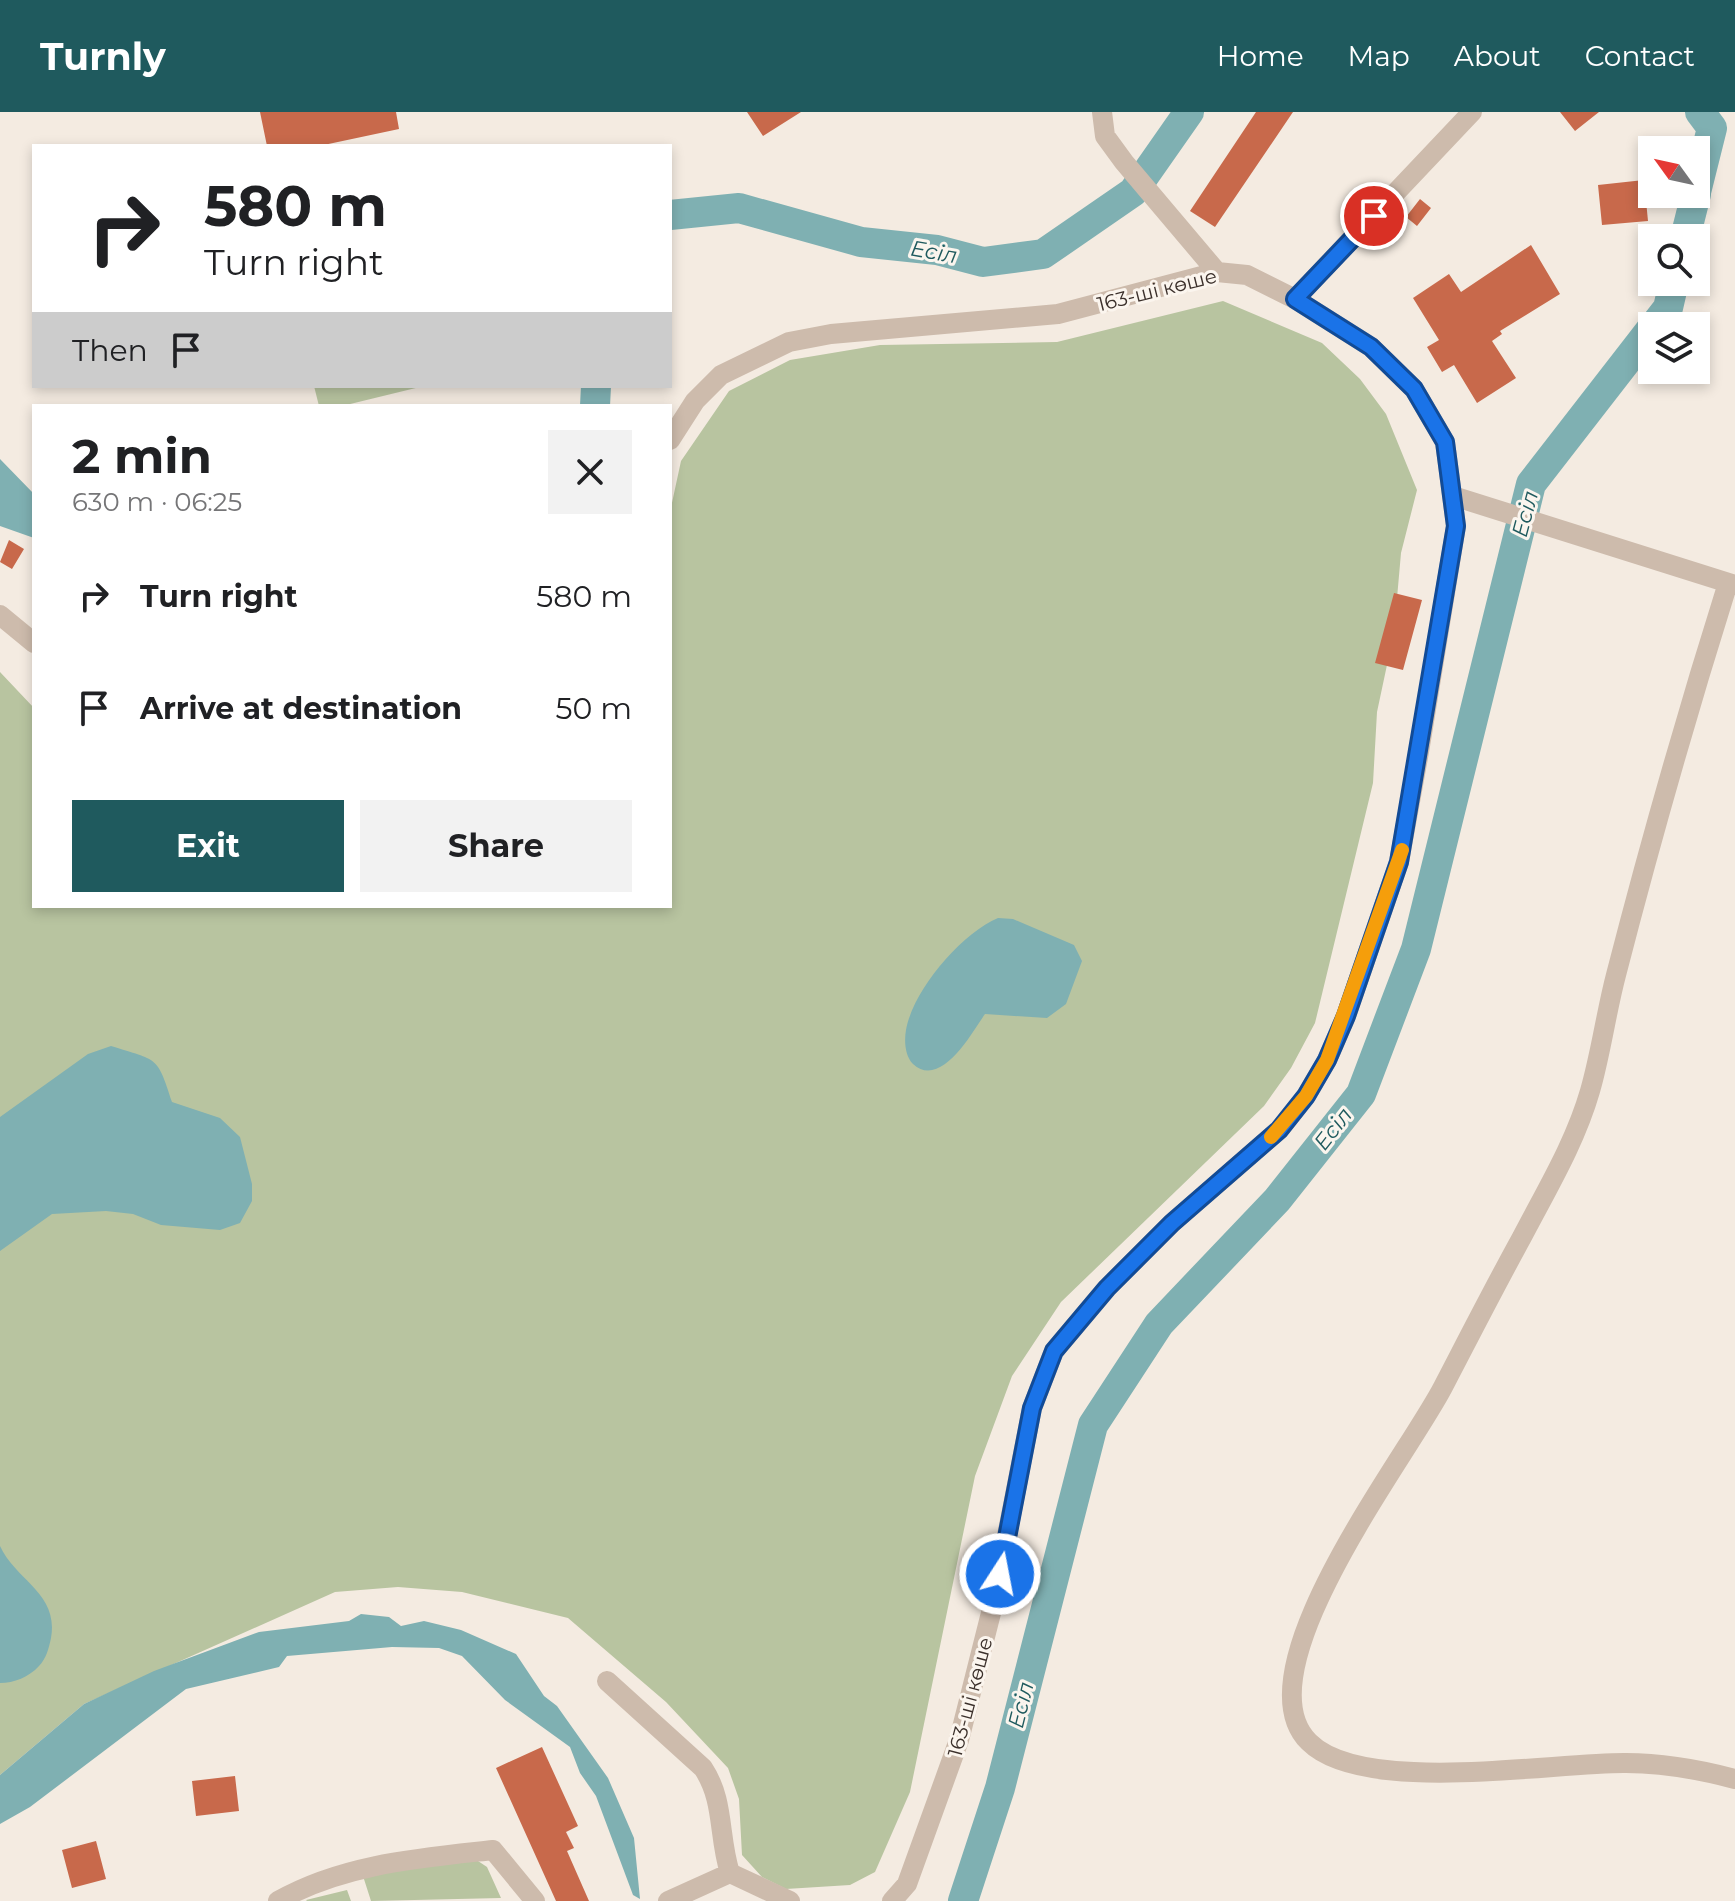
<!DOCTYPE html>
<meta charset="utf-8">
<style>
:root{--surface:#fff;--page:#f2f2f2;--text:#202124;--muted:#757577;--accent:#1f5a5e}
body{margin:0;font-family:Montserrat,sans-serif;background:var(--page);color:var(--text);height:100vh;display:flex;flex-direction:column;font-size:30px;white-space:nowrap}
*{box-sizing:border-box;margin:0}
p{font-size:26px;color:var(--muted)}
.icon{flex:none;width:44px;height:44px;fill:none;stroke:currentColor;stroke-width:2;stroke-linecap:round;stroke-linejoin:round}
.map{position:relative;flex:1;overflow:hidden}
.drawer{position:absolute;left:32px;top:292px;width:640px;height:504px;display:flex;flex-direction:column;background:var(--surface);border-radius:0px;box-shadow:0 4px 12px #0003}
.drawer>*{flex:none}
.banner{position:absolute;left:32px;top:32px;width:640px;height:244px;border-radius:0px;box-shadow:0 4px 12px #0003;background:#fff;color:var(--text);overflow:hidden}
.needle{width:52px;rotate:303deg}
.buttons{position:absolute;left:1638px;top:24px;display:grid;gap:16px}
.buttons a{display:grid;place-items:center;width:72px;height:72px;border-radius:0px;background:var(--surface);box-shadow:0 4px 12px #0003;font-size:40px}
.pin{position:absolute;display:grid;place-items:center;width:68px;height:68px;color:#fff;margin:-34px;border:4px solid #fff;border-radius:50%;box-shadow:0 2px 8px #0007}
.me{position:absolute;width:88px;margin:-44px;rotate:11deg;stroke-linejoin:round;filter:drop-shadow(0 0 6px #0008)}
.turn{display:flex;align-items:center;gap:28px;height:168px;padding:0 40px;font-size:36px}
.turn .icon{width:104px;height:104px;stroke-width:2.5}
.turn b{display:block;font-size:56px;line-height:68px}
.then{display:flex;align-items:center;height:76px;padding:0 40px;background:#0003;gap:16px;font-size:30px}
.round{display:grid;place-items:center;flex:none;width:84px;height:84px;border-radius:0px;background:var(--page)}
.head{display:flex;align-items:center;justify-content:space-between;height:136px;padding:0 40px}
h1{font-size:48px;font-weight:700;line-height:60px}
.cta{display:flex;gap:16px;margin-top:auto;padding:16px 40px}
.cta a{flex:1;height:92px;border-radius:0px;background:var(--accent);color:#fff;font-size:32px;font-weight:700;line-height:92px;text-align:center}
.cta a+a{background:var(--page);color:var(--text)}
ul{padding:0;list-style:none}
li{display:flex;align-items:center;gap:24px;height:112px;padding:0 40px}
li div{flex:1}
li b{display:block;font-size:30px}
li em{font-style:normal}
header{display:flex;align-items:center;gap:48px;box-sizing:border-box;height:112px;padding:0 40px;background:var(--accent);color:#fff}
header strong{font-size:38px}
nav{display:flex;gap:44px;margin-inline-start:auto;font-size:28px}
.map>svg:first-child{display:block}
.green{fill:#b8c4a0}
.water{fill:#7fb0b2}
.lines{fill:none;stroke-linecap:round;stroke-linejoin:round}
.river{stroke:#7fb0b2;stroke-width:30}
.building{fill:#c8694b}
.minor{stroke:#cdbbac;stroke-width:20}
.route-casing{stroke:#114b97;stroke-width:20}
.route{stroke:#1a73e8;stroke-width:14}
.slow{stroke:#f59e0b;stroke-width:14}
.labels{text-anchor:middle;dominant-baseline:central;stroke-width:6;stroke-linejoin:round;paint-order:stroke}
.street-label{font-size:20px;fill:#3b302b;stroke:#fbf5ee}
.water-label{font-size:22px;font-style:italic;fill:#1f5a5e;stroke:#fbf5ee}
</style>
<header>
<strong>Turnly</strong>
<nav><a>Home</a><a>Map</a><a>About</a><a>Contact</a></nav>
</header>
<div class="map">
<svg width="1735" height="1789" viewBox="0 0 1735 1789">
<rect width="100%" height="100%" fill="#f4ebe1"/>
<path class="green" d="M1223,189L1322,231L1360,267L1386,302L1417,378L1401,441L1394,520L1377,600L1373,671L1315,911L1291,956L1264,994L1061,1190L1012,1264L975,1364L910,1680L875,1760L850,1773L786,1777L762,1765L742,1743L739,1687L728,1656L666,1590L568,1506L462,1480L398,1475L335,1480L84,1592L0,1663V560L34,596V794H670V400L681,349L729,279L790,248L880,233L1057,230Z
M314,274H424L342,294H319Z
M475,1747L487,1755L501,1786L371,1789L363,1764Z
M347,1778L351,1789H307L306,1788Z"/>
<path class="water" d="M0,347L34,382V426L0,414Z
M998,806L1013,807L1074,833L1082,849L1066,892L1047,906L985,902C973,919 941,978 913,952C905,944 904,929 906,918C913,878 961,822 998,806Z
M111,934C158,949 157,943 172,990L220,1006L240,1025L252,1072V1089L240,1111L220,1118L161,1113L133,1102L106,1099L52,1102L0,1139V1005L88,942Z
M0,1434C16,1469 59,1481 51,1526C49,1536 46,1547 39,1554C29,1565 14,1571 0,1571Z
M361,1502L389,1505L401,1514L424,1509L461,1518L516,1542L544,1584L557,1594L608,1666L634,1726L640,1787L633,1783L596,1684L580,1661L570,1635L505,1588L462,1544L439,1536L392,1535L287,1544L279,1555L186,1577L30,1695L0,1712V1663L84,1592L154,1559L259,1520L349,1509Z"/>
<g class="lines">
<path class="river" d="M1696,80L1712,16L1700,0
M670,103L739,96L861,130L937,138L983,150L1043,142L1133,80L1189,0
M1685,126L1696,82
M1654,214L1668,196L1674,170
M595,294L596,274
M963,1789L1000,1676L1093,1313L1159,1212L1277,1088L1361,982L1416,837L1531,372L1652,216"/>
</g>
<path class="building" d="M260,0H396L399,17L319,34H267Z
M747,0H801L763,24Z
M1256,0H1293L1215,115L1190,99Z
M1560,0H1599L1575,19Z
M1644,68L1648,109L1602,113L1598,73Z
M1420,87L1431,96L1417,114L1406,105Z
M1531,133L1560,182L1500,219L1502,222L1492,229L1516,266L1477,291L1454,253L1442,260L1427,235L1439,228L1413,186L1449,162L1461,180Z
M9,428L24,437L12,457L0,450Z
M1394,481L1422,488L1403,558L1375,551Z
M542,1635L578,1714L566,1720L574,1736L567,1739L589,1789H556L496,1656Z
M235,1664L239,1699L196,1704L192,1669Z
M96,1729L106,1767L72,1776L62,1738Z"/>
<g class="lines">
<path class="minor" d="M1102,0L1105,24L1124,50L1217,160
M1295,187L1472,0
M670,328L695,289L721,263L789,230L831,222L1058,202L1217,160L1247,163L1295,187L1371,235L1414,277L1445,330L1456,414L1419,640L1399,750L1346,904L1327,948L1306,984L1279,1018L1172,1111L1107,1176L1054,1239L1032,1296L995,1485L959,1628L907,1772L892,1789
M1453,384L1735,473
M1728,471C1687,601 1650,731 1616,863C1606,901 1601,941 1590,979C1575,1031 1547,1077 1522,1125C1495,1174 1469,1225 1443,1275C1407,1345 1238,1560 1309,1630C1363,1684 1553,1650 1626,1651C1661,1651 1701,1658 1735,1667
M0,503L34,531
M607,1569L703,1656C725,1689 718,1724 730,1761L790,1789
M278,1789C343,1752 420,1746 493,1738L535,1789
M668,1789L730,1761"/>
</g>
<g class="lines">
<g class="route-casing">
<path id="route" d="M1000,1462L1032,1296L1054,1239L1107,1176L1172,1111L1279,1018L1306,984L1327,948L1346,904L1399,750L1456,414L1445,330L1414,277L1371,235L1295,187L1374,104"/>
</g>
<use href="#route" class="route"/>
<path class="slow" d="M1271,1025L1306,984L1327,948L1402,738"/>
</g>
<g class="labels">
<g class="street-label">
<text transform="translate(1157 178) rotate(-14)">163-ші көше</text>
<text transform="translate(970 1585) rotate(-75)">163-ші көше</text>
</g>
<g class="water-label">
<text transform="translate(934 140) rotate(10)">Есіл</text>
<text transform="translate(1525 402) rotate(-75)">Есіл</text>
<text transform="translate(1333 1017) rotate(-52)">Есіл</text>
<text transform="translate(1021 1593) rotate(-76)">Есіл</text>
</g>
</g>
</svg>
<div class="buttons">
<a><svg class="needle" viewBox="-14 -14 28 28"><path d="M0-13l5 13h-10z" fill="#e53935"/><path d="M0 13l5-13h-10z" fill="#757577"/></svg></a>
<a><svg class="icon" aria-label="search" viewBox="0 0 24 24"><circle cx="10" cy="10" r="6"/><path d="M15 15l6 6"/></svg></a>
<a><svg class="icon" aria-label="layers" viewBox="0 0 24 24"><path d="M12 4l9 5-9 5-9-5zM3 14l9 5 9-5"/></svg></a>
</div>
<div class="pin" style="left:1374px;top:104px;background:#d93025"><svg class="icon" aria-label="arrive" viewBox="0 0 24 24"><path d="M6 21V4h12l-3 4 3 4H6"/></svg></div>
<svg class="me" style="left:1000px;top:1462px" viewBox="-20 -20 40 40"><circle r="17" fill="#1a73e8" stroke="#fff" stroke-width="3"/><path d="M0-11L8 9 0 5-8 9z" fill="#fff"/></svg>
<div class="banner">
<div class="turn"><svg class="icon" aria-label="right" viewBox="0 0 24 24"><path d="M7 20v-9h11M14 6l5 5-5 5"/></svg><div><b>580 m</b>Turn right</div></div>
<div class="then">Then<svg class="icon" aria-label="arrive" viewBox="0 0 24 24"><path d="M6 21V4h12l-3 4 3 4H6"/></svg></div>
</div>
<section class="drawer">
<div class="head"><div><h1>2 min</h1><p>630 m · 06:25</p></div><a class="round"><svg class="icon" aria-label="close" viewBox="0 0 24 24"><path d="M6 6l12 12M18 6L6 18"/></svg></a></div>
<ul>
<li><svg class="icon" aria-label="right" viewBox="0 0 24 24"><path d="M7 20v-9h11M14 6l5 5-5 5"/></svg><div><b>Turn right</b></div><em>580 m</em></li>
<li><svg class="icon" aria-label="arrive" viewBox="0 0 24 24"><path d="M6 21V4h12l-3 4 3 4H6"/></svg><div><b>Arrive at destination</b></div><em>50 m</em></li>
</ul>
<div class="cta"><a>Exit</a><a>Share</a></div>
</section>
</div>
